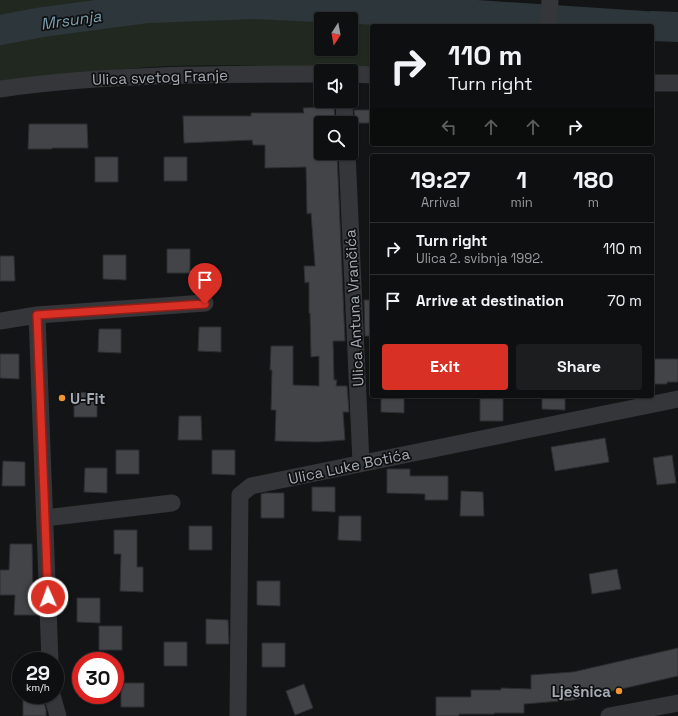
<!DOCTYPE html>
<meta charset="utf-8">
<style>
:root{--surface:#0e0f10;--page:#1c1d1e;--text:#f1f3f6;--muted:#9b9c9f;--line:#2e2f30;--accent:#d93025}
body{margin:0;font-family:"Space Grotesk",sans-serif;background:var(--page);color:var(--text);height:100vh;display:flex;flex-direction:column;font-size:15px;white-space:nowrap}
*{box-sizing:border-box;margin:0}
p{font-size:13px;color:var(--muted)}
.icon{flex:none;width:22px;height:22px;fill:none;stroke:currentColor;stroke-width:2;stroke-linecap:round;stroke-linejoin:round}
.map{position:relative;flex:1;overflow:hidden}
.side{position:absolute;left:370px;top:154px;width:284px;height:244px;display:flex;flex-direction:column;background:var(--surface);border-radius:4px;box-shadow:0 1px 3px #0004,0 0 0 1px var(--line)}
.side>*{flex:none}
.banner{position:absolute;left:370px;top:24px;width:284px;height:122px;border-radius:4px;box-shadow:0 1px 3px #0004,0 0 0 1px var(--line);background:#0e0f10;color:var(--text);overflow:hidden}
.needle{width:26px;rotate:191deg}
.buttons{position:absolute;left:314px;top:12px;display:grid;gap:8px}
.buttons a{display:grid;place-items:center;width:44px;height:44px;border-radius:4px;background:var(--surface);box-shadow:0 1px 3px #0004,0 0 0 1px var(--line);font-size:20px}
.speed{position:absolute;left:12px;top:652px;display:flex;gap:8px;font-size:20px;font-weight:700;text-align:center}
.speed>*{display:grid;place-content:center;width:52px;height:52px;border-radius:50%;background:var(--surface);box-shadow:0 1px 3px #0004,0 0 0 1px var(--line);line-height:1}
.speed small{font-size:10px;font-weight:400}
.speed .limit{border:6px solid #d22;background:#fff;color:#111}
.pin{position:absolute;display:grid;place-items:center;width:34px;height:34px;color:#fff;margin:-41px -17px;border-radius:50% 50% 50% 0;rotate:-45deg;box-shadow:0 0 4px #0007}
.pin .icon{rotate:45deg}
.me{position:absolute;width:44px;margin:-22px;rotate:358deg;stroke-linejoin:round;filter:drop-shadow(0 0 3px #0008)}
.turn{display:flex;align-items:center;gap:14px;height:84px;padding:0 12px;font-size:18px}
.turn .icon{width:52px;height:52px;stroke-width:2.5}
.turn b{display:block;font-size:28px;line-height:34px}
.lanes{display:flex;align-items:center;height:38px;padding:0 12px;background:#0003;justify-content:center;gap:20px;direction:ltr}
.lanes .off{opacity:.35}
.eta{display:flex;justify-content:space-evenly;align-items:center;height:68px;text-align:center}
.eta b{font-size:24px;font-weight:600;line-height:28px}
.action{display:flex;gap:8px;margin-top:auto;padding:8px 12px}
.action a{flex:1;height:46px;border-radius:4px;background:var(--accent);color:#fff;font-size:16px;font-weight:600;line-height:46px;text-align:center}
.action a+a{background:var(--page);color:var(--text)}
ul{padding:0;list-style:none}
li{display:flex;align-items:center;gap:12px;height:52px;padding:0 12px;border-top:1px solid var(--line)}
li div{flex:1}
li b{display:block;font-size:15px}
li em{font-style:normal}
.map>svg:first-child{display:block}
.green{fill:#202820}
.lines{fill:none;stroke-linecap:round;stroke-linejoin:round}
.stream{stroke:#2c363b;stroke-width:5}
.river{stroke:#2c363b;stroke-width:30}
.building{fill:#424448;stroke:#2d2e31}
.minor{stroke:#35363a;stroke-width:17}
.route-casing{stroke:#8d1f18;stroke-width:10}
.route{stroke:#d93025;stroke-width:7}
.poi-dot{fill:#f09630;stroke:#0f0f10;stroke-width:1.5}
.labels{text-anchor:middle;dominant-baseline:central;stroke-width:3.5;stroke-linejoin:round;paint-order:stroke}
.street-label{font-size:15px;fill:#a5acb6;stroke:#0f0f10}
.poi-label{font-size:15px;font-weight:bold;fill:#a5acb6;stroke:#0f0f10;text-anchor:start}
.water-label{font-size:16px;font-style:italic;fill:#7c9fb1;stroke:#0f0f10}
</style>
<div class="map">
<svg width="678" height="716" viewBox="0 0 678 716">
<rect width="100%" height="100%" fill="#131415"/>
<path class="green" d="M0,0H126L102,2L0,20Z
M405,0H458V3Z
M208,17H251L321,20V49H351V22L451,26H372V69C304,67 237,64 169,66C112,69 56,76 0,82V43L140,21Z"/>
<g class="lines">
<path class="stream" d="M462,14L463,0"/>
<path class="river" d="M652,26L678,27
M0,30L43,22L149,8L255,4L462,14L644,26"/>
</g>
<path class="building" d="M334,107L335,123H321V153H337L345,341H333L334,380H337L336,386H347L349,412H343L345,440L318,442L275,441L276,410H271L272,370H270L271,346H293V385L319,386V356L311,357L310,313H309V282L305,283L304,266H315L311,213L307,214L306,167L265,168V145H253L252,140L184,143L183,116H251V113H304L303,108Z
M354,110H372V123H355Z
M29,124H87L88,148H52V149H28Z
M95,157H118V182H95Z
M164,157H187V181H164Z
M167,249H190V273H167Z
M103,255H126V280L103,279Z
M0,256H14L15,281H0Z
M364,300H372V336H365Z
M199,327H221V352L198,351Z
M99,329H121V353L98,352Z
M0,354H19V379L0,378Z
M652,359H678V382H667V384H652Z
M74,392L97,393V417H74Z
M381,396H404V413L381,412Z
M542,396H565V410L542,409Z
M480,397H503V421H480Z
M179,416H201L202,440H178Z
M605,438L609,462L555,471L551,447Z
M116,450H139V474H116Z
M212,450H235V475L212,474Z
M672,455L676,483L657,485L653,458Z
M3,461L25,462V486H2Z
M85,468H107V493L84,492Z
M387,469H410V476H448V500H425V494L387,493Z
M312,487H335V512L312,511Z
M461,491L483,492L484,516H460Z
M265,493H284V518H261V494Z
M339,516H361V541L338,540Z
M189,526H212V550H189Z
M114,530H137V567H143V592L120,591L121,554H114Z
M10,544H32L33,591H37L38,615H14L15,595H0V570H9Z
M617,569L621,589L592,594L589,574Z
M257,581H280V606L257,605Z
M77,598H100V623L77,622Z
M206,619L228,620L229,644H206Z
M99,626H122V650H99Z
M164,642H187V666H164Z
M262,643H285V667H262Z
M678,648V676L573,700L524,704V713H494V714H459V716H436V697H471V690H501V688L531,689V675L573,672Z
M121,683H144V707H121Z
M304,684L313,708L295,715L286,691Z
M23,698H43L46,710V716H23Z"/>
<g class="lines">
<path class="minor" d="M548,26L550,0
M351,74L372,75
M652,83H678
M0,89C106,74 214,74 321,74
M344,101L345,123
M347,153L361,463
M37,315L50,661
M0,321L37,315L205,303
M45,518L172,503
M52,695L58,716
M238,716L240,495L251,486L678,399
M609,716L678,703"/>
</g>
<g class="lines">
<g class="route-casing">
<path id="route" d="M48,597L37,315L205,304"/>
</g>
<use href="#route" class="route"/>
</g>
<g class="poi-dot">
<circle cx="62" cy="398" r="4"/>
<circle cx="619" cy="691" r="4"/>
</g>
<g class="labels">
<g class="street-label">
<text transform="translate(160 77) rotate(-2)">Ulica svetog Franje</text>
<text transform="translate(354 308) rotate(-93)">Ulica Antuna Vrančića</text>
<text transform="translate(349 466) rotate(-12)">Ulica Luke Botića</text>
</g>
<g class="poi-label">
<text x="70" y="398">U-Fit</text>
<text x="611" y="691" text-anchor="end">Lješnica</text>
</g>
<g class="water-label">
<text transform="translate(71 20) rotate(-8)">Mrsunja</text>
</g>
</g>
</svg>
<div class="buttons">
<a><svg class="needle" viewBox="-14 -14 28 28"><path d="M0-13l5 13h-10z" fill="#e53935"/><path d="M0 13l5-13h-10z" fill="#9b9c9f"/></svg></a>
<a><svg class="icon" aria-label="sound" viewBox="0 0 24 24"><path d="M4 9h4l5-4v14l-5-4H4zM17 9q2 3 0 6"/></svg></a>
<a><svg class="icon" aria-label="search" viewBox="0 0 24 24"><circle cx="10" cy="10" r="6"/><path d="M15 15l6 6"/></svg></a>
</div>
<div class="speed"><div>29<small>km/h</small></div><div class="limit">30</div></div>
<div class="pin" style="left:205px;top:304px;background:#d93025"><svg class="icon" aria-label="arrive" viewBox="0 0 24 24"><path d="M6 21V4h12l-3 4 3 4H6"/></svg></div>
<svg class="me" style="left:48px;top:597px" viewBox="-20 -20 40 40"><circle r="17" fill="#d93025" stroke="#fff" stroke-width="3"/><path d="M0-11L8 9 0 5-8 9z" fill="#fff"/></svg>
<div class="banner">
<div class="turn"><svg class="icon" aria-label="right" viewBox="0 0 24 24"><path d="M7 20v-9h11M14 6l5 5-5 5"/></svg><div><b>110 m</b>Turn right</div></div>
<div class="lanes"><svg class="icon off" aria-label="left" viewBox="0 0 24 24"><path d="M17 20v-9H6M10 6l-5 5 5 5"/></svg><svg class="icon off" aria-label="ahead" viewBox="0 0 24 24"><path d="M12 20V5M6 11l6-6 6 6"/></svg><svg class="icon off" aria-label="ahead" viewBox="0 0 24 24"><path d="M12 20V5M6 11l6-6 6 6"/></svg><svg class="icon" aria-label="right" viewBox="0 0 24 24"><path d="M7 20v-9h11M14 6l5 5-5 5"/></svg></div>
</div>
<section class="side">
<div class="eta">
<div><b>19:27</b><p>Arrival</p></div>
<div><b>1</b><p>min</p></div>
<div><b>180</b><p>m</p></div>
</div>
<ul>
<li><svg class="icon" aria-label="right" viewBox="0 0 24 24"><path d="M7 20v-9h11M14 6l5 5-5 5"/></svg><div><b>Turn right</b><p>Ulica 2. svibnja 1992.</p></div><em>110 m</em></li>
<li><svg class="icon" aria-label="arrive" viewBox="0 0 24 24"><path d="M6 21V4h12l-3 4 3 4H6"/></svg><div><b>Arrive at destination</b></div><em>70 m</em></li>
</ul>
<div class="action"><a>Exit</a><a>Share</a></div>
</section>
</div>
